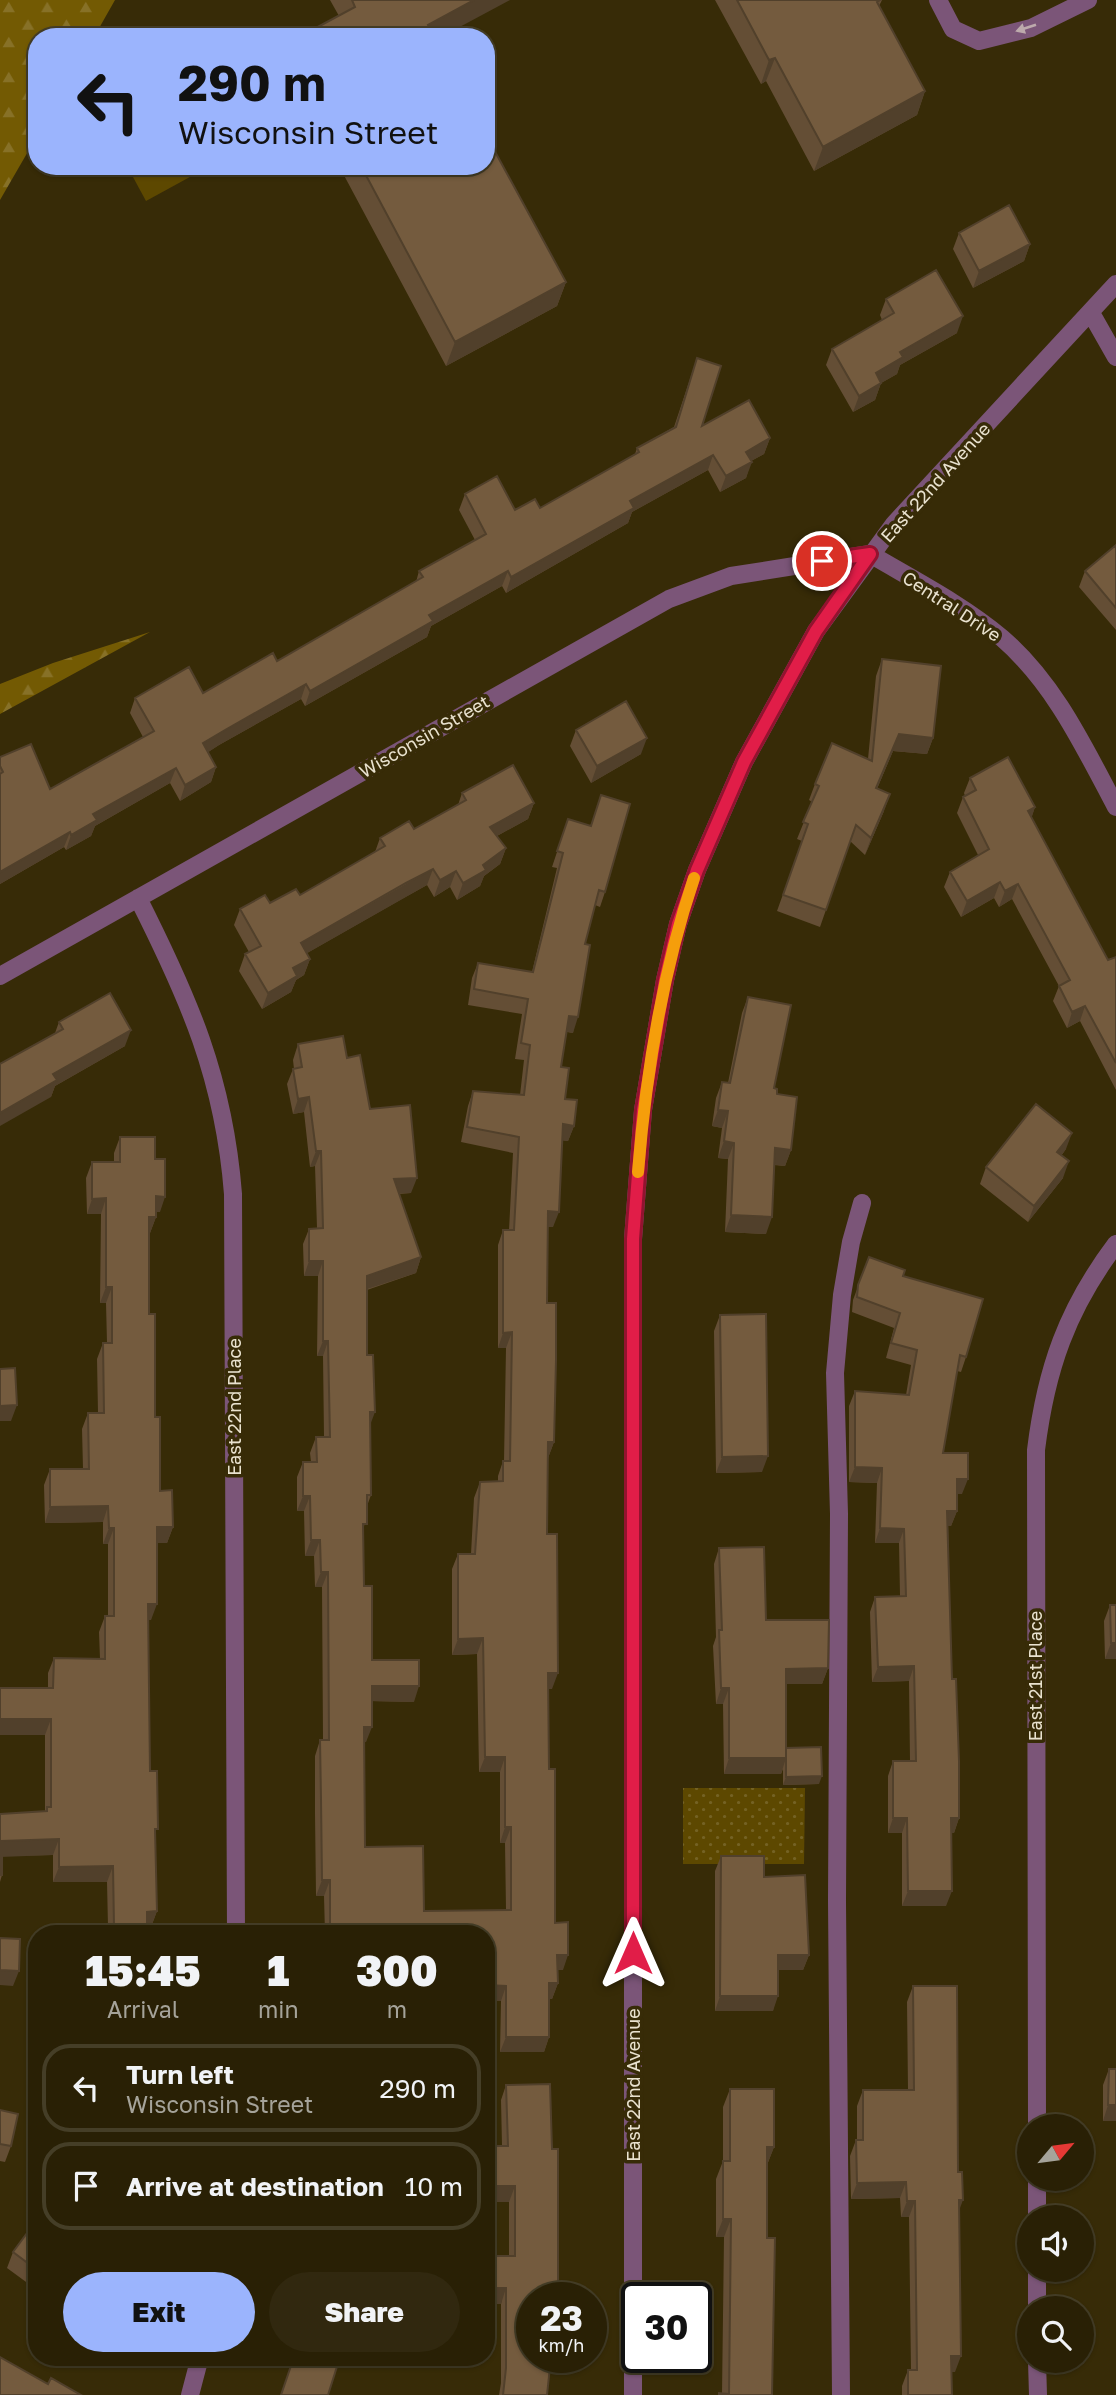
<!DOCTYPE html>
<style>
:root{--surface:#292005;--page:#31280f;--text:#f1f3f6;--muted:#a5a39a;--line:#453e27;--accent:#9bb4fd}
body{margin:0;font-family:"Golos Text",sans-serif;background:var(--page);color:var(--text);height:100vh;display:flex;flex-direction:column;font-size:26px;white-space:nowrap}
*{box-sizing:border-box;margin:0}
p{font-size:23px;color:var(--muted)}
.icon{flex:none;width:38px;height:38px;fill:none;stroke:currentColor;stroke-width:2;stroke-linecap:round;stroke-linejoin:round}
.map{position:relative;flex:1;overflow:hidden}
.drawer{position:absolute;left:28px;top:1925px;width:467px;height:441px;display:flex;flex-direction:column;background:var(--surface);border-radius:28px;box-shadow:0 2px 5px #0004,0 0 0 2px var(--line)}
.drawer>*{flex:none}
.guide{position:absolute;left:28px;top:28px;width:467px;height:147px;border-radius:28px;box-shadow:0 2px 5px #0004,0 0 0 2px var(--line);background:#9bb4fd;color:#111;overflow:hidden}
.needle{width:46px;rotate:61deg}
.controls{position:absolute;left:1017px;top:2114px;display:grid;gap:14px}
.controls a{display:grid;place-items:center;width:77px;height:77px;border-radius:50%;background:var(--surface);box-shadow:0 2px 5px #0004,0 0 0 2px var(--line);font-size:35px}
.speed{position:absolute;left:516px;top:2282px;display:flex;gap:14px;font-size:35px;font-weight:700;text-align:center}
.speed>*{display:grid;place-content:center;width:91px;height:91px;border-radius:50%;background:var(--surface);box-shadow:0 2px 5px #0004,0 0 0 2px var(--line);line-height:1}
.speed small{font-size:18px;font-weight:400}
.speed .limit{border:4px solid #111;border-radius:10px;background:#fff;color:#111}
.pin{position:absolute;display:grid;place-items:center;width:60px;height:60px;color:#fff;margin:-30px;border:4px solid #fff;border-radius:50%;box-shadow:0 2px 7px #0007}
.me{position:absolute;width:77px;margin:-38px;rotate:0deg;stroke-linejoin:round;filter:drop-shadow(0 0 5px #0008)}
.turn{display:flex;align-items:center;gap:24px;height:147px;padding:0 35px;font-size:32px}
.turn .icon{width:91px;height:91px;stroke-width:2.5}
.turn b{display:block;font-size:49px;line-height:60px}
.eta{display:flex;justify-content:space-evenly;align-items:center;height:119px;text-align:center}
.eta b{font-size:42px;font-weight:800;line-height:49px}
.primary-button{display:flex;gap:14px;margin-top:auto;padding:14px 35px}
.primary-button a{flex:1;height:80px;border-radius:42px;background:var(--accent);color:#111;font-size:28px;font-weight:800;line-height:80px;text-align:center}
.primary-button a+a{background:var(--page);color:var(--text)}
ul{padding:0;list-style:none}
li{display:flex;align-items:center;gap:21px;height:88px;margin:0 14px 10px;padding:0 21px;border:4px solid var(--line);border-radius:28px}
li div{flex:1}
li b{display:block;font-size:26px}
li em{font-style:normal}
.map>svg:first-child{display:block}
.grass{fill:url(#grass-dots)}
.forest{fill:url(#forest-firs)}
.garden{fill:#5d4800}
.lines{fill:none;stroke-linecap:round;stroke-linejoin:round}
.minor{stroke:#7b5578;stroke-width:18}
.wall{fill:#644e35}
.shaded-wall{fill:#51402b}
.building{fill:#745b3e;stroke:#51402b;stroke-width:2}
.oneway{fill:#bdaaac}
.route-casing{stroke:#92132f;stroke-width:18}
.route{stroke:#e11d48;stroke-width:12}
.slow{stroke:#f59e0b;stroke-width:12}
.labels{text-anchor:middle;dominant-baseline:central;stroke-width:7;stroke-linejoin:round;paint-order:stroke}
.street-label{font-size:18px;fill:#e9e2cf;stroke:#372b07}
</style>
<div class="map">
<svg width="1116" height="2395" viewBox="0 0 1116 2395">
<defs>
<pattern id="grass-dots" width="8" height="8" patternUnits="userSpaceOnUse" patternTransform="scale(1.75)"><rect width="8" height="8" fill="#5d4800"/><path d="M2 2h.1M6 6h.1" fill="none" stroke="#746224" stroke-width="1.8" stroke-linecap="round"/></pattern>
<pattern id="forest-firs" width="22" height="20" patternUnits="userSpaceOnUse" patternTransform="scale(1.75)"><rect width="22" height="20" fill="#735a03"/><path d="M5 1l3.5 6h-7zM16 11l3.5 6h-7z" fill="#877127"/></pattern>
</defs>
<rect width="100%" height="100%" fill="#372b07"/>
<path class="grass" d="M683,1788H805L804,1864H683Z"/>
<path class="forest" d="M0,0H115L94,37H37V136L0,200Z
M150,632L0,714V684L53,663Z"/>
<path class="garden" d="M127,166H210L146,201Z"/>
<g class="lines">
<path class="minor" d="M938,0L953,29L979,41L1031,28L1088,0
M1091,313L1116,357
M870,554C914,580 963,605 1002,638C1055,684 1084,747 1116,807
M138,898C189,999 224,1078 233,1194L236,1934
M0,976L669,599L731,576L870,554
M1037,2126L1036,1450C1046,1369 1067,1309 1116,1244
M1037,2179V2217
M1037,2270V2308
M1037,2361L1038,2395
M190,2395L200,2357
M633,2395V1239L643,1110L665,980L678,924L697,870L744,762L816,631L894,524L1116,284
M841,2395L837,1901L839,1514L835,1373L842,1295L851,1242L862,1203"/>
</g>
<path class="wall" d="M330,0H510L339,16Z
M715,0H882L879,6L925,91L917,115L814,171L766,81L761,84Z
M339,166H486L566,282L557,306L446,366Z
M959,233L1030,244L1024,261L973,288L953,249Z
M886,299L957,333L900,365L897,374L881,383L875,400L853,412L826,365L832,349L882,320L880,315Z
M697,358L702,426L770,438L764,454L751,461L746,478L720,492L708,470L632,512L628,523L506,593L502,586L431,626L427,637L305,706L301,699L219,745L208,752L216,767L211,782L180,801L170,783L95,826L91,836L66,850L64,847L0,884V757L50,789L143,737L130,713L135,698L203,693L277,661L416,582L419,571L475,540L459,510L465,494L515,510L540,508L635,454L637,448L674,427Z
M1116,545V630L1079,587L1085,571Z
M882,659L933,738L927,754L893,751L877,789L884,811L865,855L850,841L820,927L777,911L802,841L797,839L812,802L809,800L815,784L868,759L876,676Z
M576,730L641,754L591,783L570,746Z
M970,778L1035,807L1031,818L1108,960L1116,957V1090L1080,1021L1067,1028L1053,1001L1059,986L1012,899L999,907L994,898L961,917L944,887L950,872L978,855L957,813L963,797L965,796L964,793Z
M462,793L534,803L528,819L497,836L506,848L500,864L484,876L480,886L457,900L450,887L434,897L427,885L400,900L307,953L310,959L304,975L296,980L291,992L262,1009L239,971L245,954L249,952L234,925L240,909L270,903L300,895L375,852L380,838L414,829L458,805Z
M568,819L605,892L600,907L595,905L585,944L573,1033L567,1032L561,1067L565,1099L574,1126L568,1141L562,1140L553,1227H547V1303L554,1442L548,1458L547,1534L552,1689H549V1769L555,1923L563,1970H558V1983L552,1999H549V2037L544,2052H500L501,2001H486V1934H325L324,1896H316L315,1814V1756L320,1740H323L322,1587H315L314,1556H305L304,1511H297V1477L303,1462H311L310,1453L316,1437H324L323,1356H317L318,1276H304L303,1244L309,1229L317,1228L315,1166L310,1167L304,1112L293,1114L287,1084L293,1069H294L293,1060L298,1044L347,1058L411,1193L399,1194L421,1257L416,1273L367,1290V1355L370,1424L371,1495L367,1506L363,1534L364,1586L372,1660L414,1702L372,1701L366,1742H364L365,1847L424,1911L506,1910L505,1843H500V1772H479L477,1654L452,1655V1569L458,1554H471L474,1498L480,1482H498V1476L503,1461H504L506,1348H498V1245L503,1230H509L513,1153L461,1142L468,1106L473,1091L520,1095L524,1060L515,1059L522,1014L468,1005L472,978L478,963L532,972L557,868L552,867Z
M748,997L774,1088L777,1094L791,1150L785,1166L774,1165L766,1234L725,1232L728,1159L718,1158L722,1128L712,1126L716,1098L722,1082L728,1083L742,1013Z
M59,1022L125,1046L55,1086L51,1097L55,1033Z
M120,1137L155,1159L160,1212H156V1217L150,1233H149V1314L160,1491L173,1527L167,1543H157L151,1620H148L150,1771L155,1836L157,1911L151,1927H147V1934H101L104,1927H108L107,1882H53V1855L2,1856V1875L0,1882V1814L45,1811V1735H0V1688H48V1673L54,1658L100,1659L99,1632L105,1616H108V1544H103V1522L45,1523L44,1485L50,1469H83L82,1429L88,1413H98L97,1359L103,1343H107L106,1303H100L101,1214H87L86,1178L92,1162H114V1153Z
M1066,1149L1061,1156L1063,1178L1028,1222L980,1184L986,1167Z
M869,1257L903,1276L966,1357L961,1372L957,1371L943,1453L962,1494H957V1511L951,1526H948L952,1679L959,1818L954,1833H951L946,1906H902V1833H888V1776L893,1761H910L909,1681L872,1682L870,1612L875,1597L900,1596L899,1543H875L877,1483L849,1482V1406L855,1391L906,1395L911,1365L886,1358L894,1328L852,1312L853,1300Z
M720,1315L762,1472L716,1473L714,1331Z
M719,1548L766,1620L828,1668L822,1684H786V1748L819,1784L783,1785V1769L781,1774H724L723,1704H716L713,1646L716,1637L714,1564Z
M1110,1605H1116V1659H1105L1104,1621Z
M721,1856L764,1877L809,1955L803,1970H778L773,2011H715V1871Z
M913,1986L958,2172L959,2211L955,2372H951L952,2395H902V2386L908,2370H911L909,2217H901L900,2198L851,2199L850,2156L856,2140H857V2106L863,2090H908L907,2002Z
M1109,2069L1116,2121H1103V2085Z
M506,2085L552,2149L558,2288L555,2298H532L547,2395H499L501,2383V2304L509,2256V2202L502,2146L501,2100Z
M730,2089L774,2147L767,2165V2238L772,2395H719V2393H722L724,2237H716V2179L723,2161V2107Z
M0,2110L11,2146L5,2162L0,2161Z
M37,2222V2290L7,2268L13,2252Z
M282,2357H340L328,2395H281L291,2365L281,2363Z"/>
<path class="shaded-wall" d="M474,0H510L441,37H423L428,25Z
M775,58L766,81L761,84L769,60Z
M925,91L917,115L814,171L823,147Z
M1030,244L1024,261L973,288L979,271Z
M566,282L557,306L446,366L455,342Z
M963,316L957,333L900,365L897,374L876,386L881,383L875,400L853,412L859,396L876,373L900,352Z
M770,438L764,454L740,467L746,452Z
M713,455L708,470L632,512L628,523L506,593L511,577L630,501Z
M752,462L746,478L720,492L726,476Z
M508,571L502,586L431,626L427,637L305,706L310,691L429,615Z
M306,684L301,699L219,745L198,759L203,743L225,730Z
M899,734L933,738L927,754L893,751L870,805Z
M647,738L641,754L591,783L597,766Z
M216,767L211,782L180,801L185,785Z
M176,768L170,783L95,826L91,836L66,850L71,835L93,814Z
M890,794L884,811L865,855L871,838Z
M534,803L528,819L484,843L490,827Z
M1035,807L1030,823L1028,811Z
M70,832L64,847L0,884V872Z
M506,848L500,864L484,876L480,886L457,900L463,883L483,865Z
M433,869L427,885L295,960L301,943Z
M456,871L450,887L434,897L440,880Z
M1000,882L994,898L961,917L967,901Z
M1018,884L1012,899L999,907L1005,891Z
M310,959L304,975L296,980L291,992L262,1009L268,993L293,968Z
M1085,1006L1080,1021L1067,1028L1072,1012Z
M569,1016L578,1017L573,1033L564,1031Z
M131,1030L125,1046L55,1086L51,1097L0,1126V1113L53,1074Z
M309,1097L304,1112L293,1114L298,1099Z
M718,1110L728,1111L722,1128L712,1126Z
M563,1124L574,1126L568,1141L557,1140Z
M1072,1133L1066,1149L1051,1169L1057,1152Z
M724,1141L734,1143L728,1159L718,1158Z
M775,1148L791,1150L785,1166L769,1164Z
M316,1151H321L315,1166L310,1167Z
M1069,1161L1063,1178L1028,1222L1034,1206Z
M417,1178L411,1193L389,1194L394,1179Z
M156,1196L165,1197L160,1212H150Z
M106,1198L101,1214H87L92,1199Z
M548,1211L559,1212L553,1227H542Z
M731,1215L772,1217L766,1234L725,1232Z
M149,1217H156L150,1233H143Z
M421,1257L416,1273L361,1291L367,1276Z
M309,1261H323L318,1276H304Z
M106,1287H112L106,1303H100Z
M512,1332L506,1348H498L503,1333Z
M323,1341H328L323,1356H317Z
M17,1405L11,1421H0V1406Z
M370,1412H375L369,1428Z
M548,1442H554L548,1458H542Z
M768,1456L762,1472L716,1473L722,1457Z
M855,1467L882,1468L877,1483L849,1482Z
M957,1479H968L962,1494H951Z
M303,1496H310L304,1511H297Z
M108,1506L103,1522L45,1523L50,1507Z
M947,1511H957L951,1526H942Z
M157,1527H173L167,1543H151Z
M109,1528H114L108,1544H103Z
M880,1528L904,1529L899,1543H875Z
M311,1540H320L314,1556H305Z
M321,1572H328L322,1587H315Z
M148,1604H157L151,1620H142Z
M483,1638L477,1654L452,1655L458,1639Z
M1111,1643H1116V1659H1105Z
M914,1666L909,1681L872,1682L878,1667Z
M828,1668L822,1684H780L786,1669Z
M548,1673H558L552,1689H543Z
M372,1686H419L414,1702L366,1701Z
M721,1688H729L723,1704H716Z
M0,1719H51L45,1735H0Z
M364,1727H372L366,1742H358Z
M485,1757H505L500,1772H479Z
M729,1758H786L781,1774H724Z
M822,1776L819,1784L783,1785L786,1777Z
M893,1818H907L902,1833H888Z
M951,1818H959L954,1833H946Z
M505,1827H511L505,1843H500Z
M59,1839L53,1855L0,1857L2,1841Z
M113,1866L107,1882H53L59,1867Z
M322,1880H330L324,1896H316Z
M908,1891H952L946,1906H902Z
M157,1911L151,1927H141L147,1912Z
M557,1955H568L563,1970H552Z
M778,1955H809L803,1970H773Z
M0,1970L19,1971L13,1986L0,1985Z
M549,1983H558L552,1999H544Z
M486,1985L506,1986L501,2001H486Z
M720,1996H778L773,2011H715Z
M506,2037H549L544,2052H500Z
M1108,2105H1116V2121H1103Z
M767,2147H774L767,2165Z
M906,2182L900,2198L851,2199L857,2183Z
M486,2186H515L509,2202H486Z
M959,2200H963L957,2216Z
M907,2201H915L909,2217H901Z
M723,2219H731L724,2237H716Z
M486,2288H506L501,2304H486Z
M551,2288H558L555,2298H547Z
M951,2356H961L955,2372H945Z"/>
<path class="building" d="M352,0H474L428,25L434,37H299L355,7Z
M737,0H880L877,2L925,91L823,147L775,58L769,60Z
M486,135L566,282L455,342L361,166H486Z
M1009,205L1030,244L979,271L959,233Z
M936,270L963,316L900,352L903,357L876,373L881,383L859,396L832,349L894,313L886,299Z
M697,358L721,366L702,426L749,400L770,438L746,452L752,462L726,476L713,455L630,501L634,508L511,577L508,571L429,615L433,621L310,691L306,684L225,730L203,743L216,767L185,785L176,768L93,814L97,820L71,835L70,832L0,872V774L3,772L0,766V757L31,744L50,789L154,731L135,698L189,667L203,693L273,653L277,661L423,577L419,571L486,534L465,494L497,476L515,510L535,499L540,508L639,452L637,448L676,427Z
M1116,545V608L1085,571Z
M882,659L941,666L933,738L899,734L876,788L890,794L871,838L856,825L826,910L783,895L808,824L803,822L819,786L815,784L832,743L872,761Z
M626,701L647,738L597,766L576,730Z
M1008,757L1035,807L1028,811L1108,960L1116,957V1063L1085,1006L1072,1012L1059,986L1070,980L1018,884L1005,891L1000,882L967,901L950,872L989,849L963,797L976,790L970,778Z
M513,765L534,803L490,827L506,848L483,865L486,870L463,883L456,871L440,880L433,869L406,883L301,943L310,959L293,968L297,976L268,993L245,954L261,946L240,909L265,895L270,903L296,889L300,895L385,846L380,838L409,821L414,829L466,800L462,793Z
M601,795L630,804L605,892L599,890L585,944L590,945L578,1017L569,1016L561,1067L569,1068L565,1099L577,1100L574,1126L563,1124L559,1212L548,1211L547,1303H556V1360L554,1442H548L547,1534H557L558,1673H548L549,1769H555V1923L568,1922V1955H557L558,1983H549V2037H506V1986L486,1985V1934H330V1880H322L321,1799L320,1740H329L328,1572H321L320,1540H311L310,1496H303V1462H317L316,1437H330L328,1341H323V1261H309V1229L323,1228L321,1151H316L309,1097L298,1099L293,1069L302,1067L298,1044L343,1036L347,1058L360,1055L370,1109L410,1105L417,1178L394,1179L421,1257L367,1276V1355H373L375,1412H370L371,1495H367V1524H363L364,1586H372V1660H419V1686H372V1727H364L365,1847L423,1846L424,1911L511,1910V1827H505V1757H485L483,1638L458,1639V1554H475L480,1482L503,1481V1461H510L512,1332L503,1333V1230H514L519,1137L467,1127L473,1091L524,1095L530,1045L521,1043L528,999L474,989L478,963L533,972L563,853L557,851L568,819L591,826Z
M110,993L131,1030L53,1074L57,1080L0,1113V1064L63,1029L59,1022Z
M748,997L791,1005L774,1088L777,1089V1094L797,1097L791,1150L775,1148L772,1217L731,1215L734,1143L724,1141L728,1111L718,1110L722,1082L730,1083Z
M1036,1104L1072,1133L1057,1152L1069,1161L1034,1206L986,1167Z
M120,1137H155V1159H165V1197L156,1196V1217H149V1314H155V1417H160V1491L172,1490L173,1527H157V1604H148L150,1771H157L158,1829H155L157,1911L147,1912V1934H104V1927H114L113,1866L59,1867V1839L2,1841V1875H0V1814L47,1811V1807H51V1719H0V1688H53L54,1658L105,1659V1616H114V1528H109L108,1506L50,1507V1469H89L88,1413H104L103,1343H112V1287H106V1198L92,1199V1162H120Z
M869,1257L905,1270L903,1276L983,1299L966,1357L960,1355L943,1453H968V1479H957V1511H947L952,1679H956L959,1761V1818H951L952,1891H908L907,1818H893V1761H916L914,1666L878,1667L875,1597L906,1596L904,1529L880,1528L882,1468L855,1467V1391L909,1395L917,1350L891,1343L900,1313L857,1297L858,1285Z
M766,1314L768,1456L722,1457L720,1315Z
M15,1368L17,1405L0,1406V1369Z
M764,1547L766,1620H829L828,1668L786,1669V1758H729V1688H721L719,1630H722L719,1548Z
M1110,1605H1116V1643H1111Z
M821,1747L822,1776L786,1777V1748Z
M721,1856H764V1877L805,1875L809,1955H778V1996H720Z
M0,1938L20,1939L19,1971L0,1970Z
M913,1986H957L958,2172H962L963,2200H959L961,2356H951L952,2395H908V2370H917L915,2201H907L906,2182L857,2183L856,2140H863V2090H914Z
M1109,2069H1116V2105H1108Z
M550,2084L552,2149H558V2288H551V2298H532V2357H551L547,2395H503L506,2368V2288H486V2256H515V2186H486V2146H508L506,2085Z
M730,2089H774V2147H767V2238H775L772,2395H719V2393L729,2394L731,2219H723V2161H730Z
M0,2110L18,2114L11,2146L0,2144Z
M36,2221L37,2222V2270L13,2252Z
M0,2357L48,2384L51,2378L81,2395H0Z
M294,2357H340L328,2395H281Z"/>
<defs><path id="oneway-solid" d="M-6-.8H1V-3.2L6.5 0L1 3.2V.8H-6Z" transform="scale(1.75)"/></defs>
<use class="oneway" href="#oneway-solid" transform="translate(1026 28) rotate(162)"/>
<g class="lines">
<g class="route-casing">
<path id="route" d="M633,1953V1239L643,1110L665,980L678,924L697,870L744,762L816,631L870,554L822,561"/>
</g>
<use href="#route" class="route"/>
<path class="slow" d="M638,1172C646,1072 662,973 694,878"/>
</g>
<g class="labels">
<g class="street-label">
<text transform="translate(935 482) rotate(-48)">East 22nd Avenue</text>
<text transform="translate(952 606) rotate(33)">Central Drive</text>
<text transform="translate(424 736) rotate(-30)">Wisconsin Street</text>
<text transform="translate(234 1407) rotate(-90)">East 22nd Place</text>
<text transform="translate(1035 1676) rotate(-90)">East 21st Place</text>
<text transform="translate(633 2085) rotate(-90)">East 22nd Avenue</text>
</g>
</g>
</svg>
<div class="controls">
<a><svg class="needle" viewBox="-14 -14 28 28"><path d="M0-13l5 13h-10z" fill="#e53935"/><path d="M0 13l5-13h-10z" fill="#a5a39a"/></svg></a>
<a><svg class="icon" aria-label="sound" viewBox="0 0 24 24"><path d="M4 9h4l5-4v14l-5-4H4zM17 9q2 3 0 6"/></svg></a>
<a><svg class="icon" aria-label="search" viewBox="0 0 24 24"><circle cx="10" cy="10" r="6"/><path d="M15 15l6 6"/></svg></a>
</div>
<div class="speed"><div>23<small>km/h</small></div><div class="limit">30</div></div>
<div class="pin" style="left:822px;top:561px;background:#d93025"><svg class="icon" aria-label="arrive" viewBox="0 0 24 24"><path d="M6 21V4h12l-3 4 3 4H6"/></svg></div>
<svg class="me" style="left:633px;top:1953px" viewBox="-20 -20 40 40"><path d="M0-17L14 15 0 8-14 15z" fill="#e11d48" stroke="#fff" stroke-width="4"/></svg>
<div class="guide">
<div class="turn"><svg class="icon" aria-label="left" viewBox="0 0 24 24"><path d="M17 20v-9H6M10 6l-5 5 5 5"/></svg><div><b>290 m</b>Wisconsin Street</div></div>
</div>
<section class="drawer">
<div class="eta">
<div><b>15:45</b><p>Arrival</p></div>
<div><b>1</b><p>min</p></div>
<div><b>300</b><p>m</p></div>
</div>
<ul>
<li><svg class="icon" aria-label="left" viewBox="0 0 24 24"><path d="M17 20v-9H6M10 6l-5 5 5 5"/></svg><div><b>Turn left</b><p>Wisconsin Street</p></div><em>290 m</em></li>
<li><svg class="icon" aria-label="arrive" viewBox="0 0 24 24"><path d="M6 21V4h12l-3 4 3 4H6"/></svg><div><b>Arrive at destination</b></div><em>10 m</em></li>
</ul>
<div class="primary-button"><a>Exit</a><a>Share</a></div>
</section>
</div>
